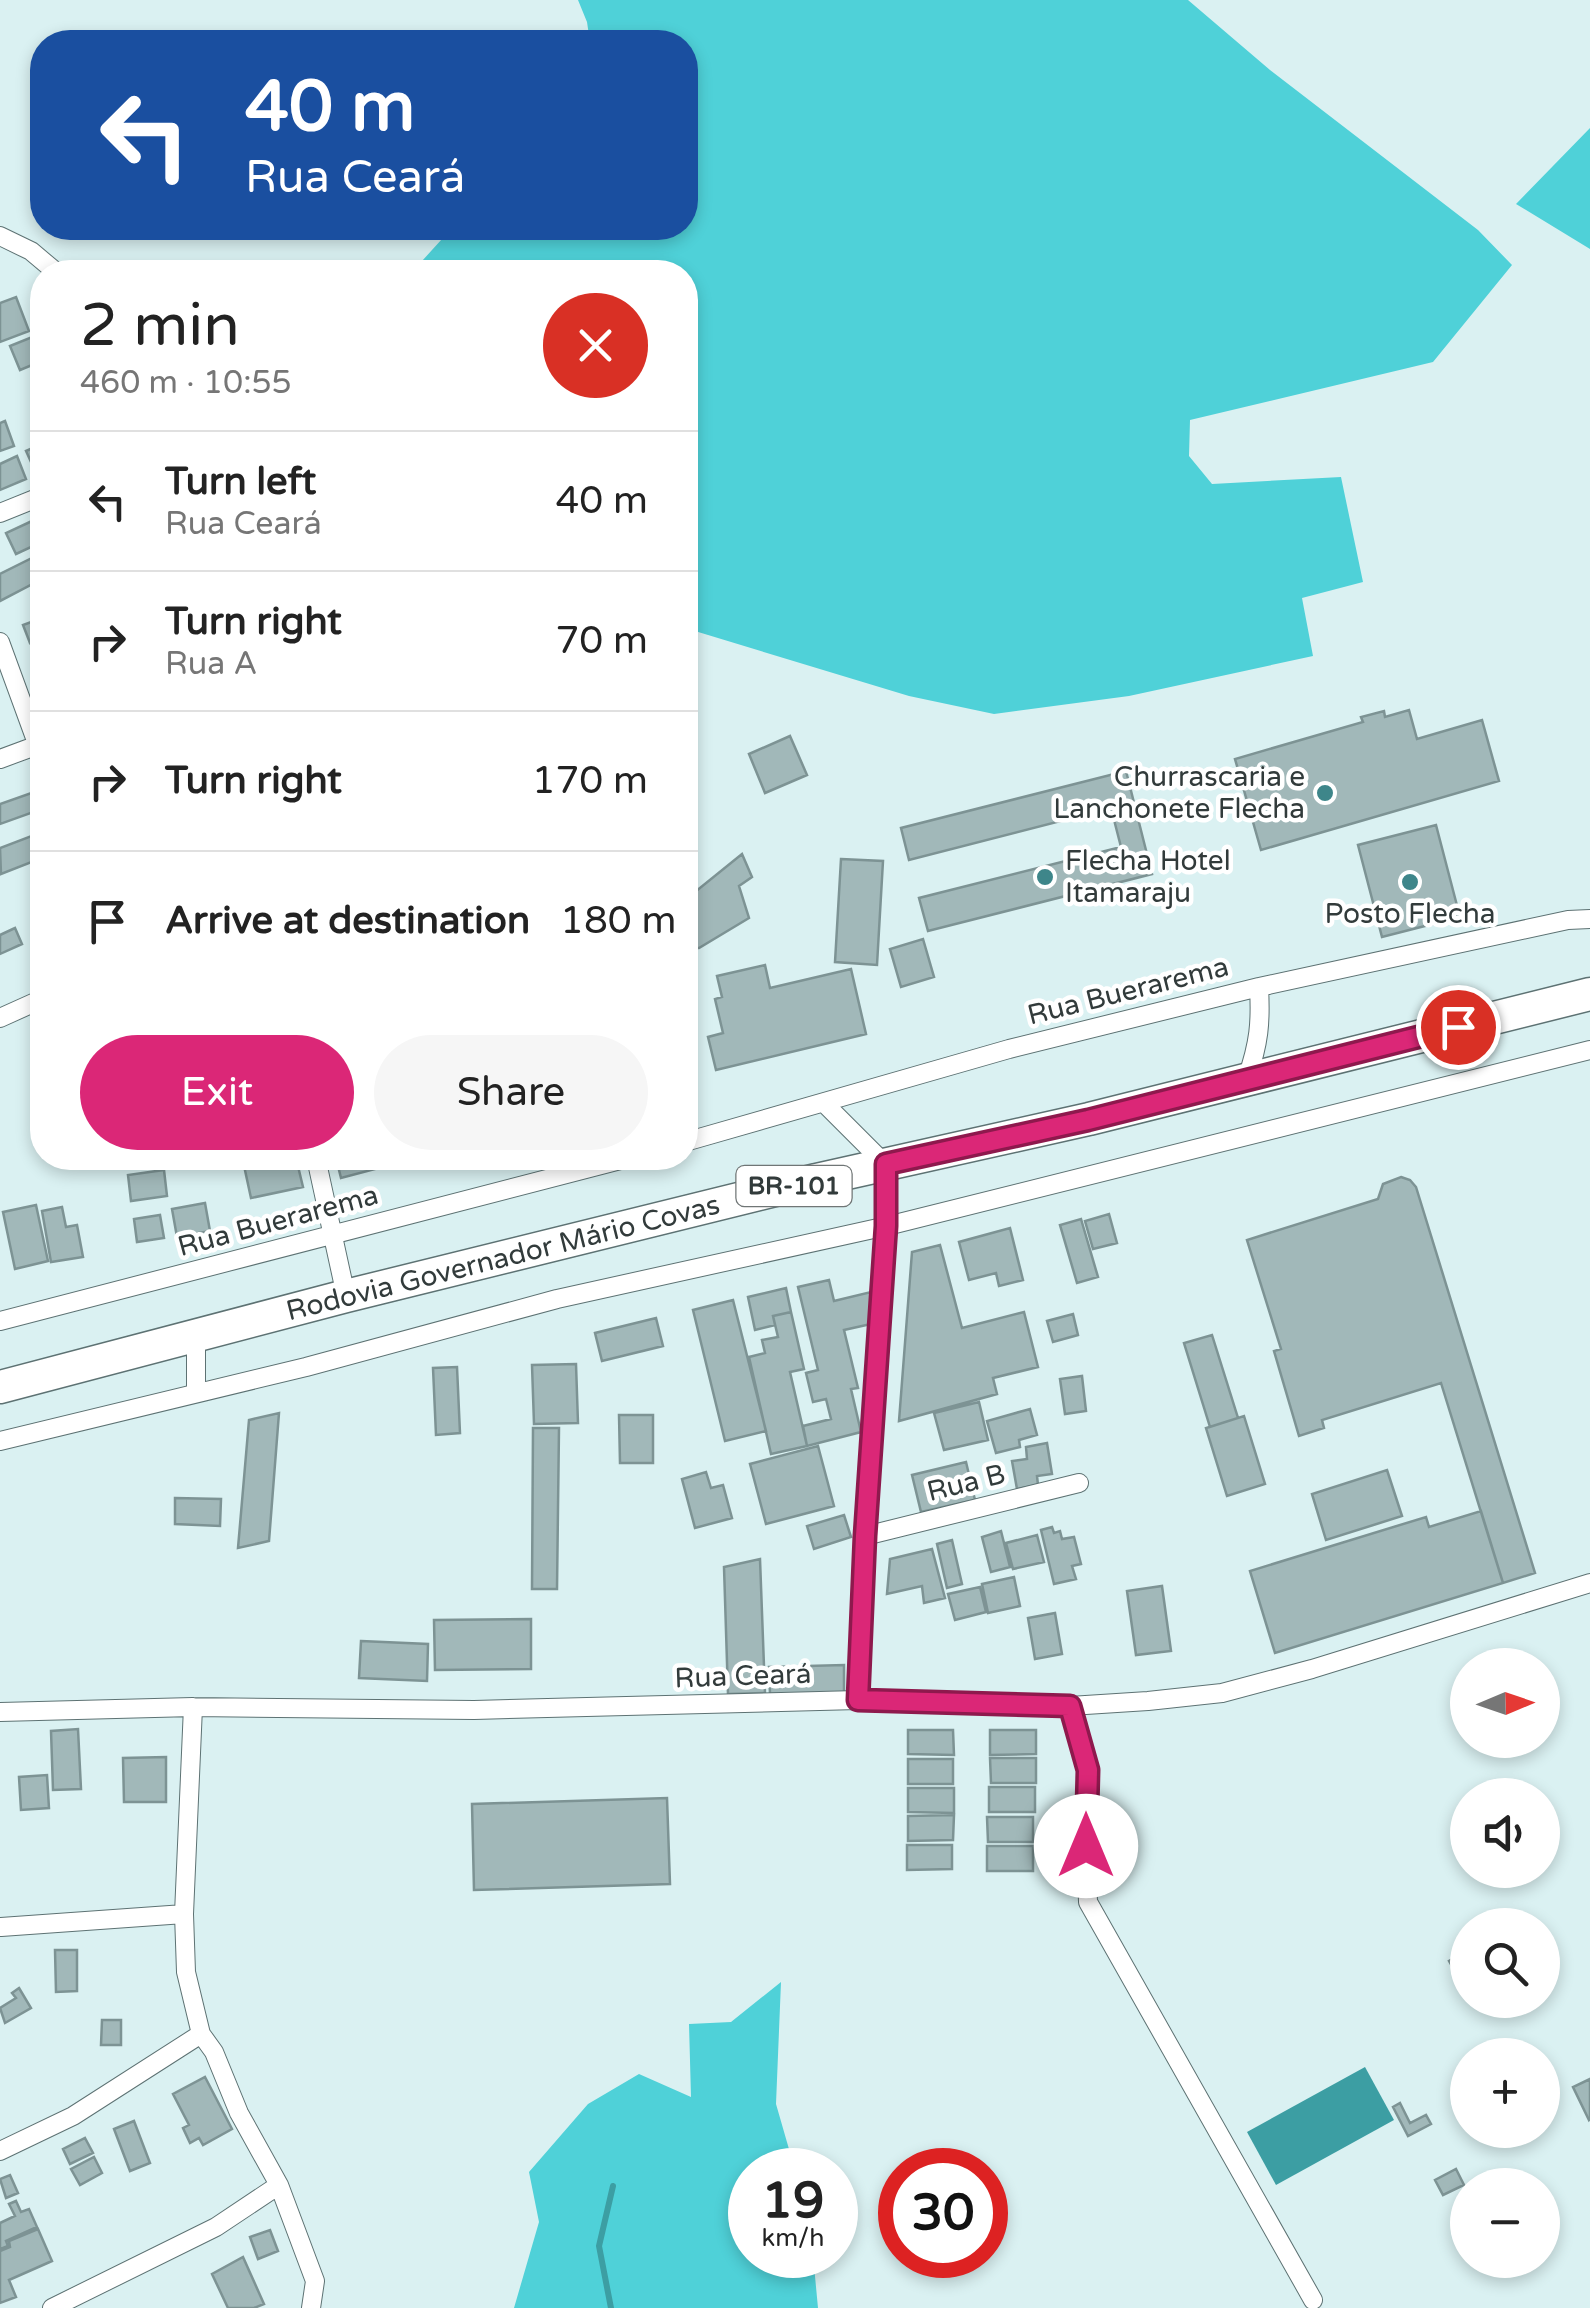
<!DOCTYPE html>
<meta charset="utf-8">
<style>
:root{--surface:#fff;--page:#f6f6f6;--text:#222;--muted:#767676;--line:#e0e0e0;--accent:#db2777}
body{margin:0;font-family:"Varela Round",sans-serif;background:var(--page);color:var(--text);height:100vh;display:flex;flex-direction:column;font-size:38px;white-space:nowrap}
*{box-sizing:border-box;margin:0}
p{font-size:32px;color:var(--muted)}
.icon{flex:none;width:55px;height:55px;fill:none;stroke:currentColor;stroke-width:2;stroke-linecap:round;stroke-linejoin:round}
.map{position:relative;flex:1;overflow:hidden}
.drawer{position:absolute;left:30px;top:260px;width:668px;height:910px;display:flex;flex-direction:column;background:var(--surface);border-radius:40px;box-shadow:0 5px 15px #0003}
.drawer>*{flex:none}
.banner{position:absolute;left:30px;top:30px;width:668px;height:210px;border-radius:40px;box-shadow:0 5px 15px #0003;background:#1a4fa0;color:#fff;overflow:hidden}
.needle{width:65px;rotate:88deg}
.buttons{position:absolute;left:1450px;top:1648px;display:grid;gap:20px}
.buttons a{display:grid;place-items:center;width:110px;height:110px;border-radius:50%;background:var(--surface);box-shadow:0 5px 15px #0003;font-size:50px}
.speed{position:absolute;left:728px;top:2148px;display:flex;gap:20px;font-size:50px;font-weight:700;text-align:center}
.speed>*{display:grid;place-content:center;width:130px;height:130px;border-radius:50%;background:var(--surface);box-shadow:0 5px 15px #0003;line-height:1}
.speed small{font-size:25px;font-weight:400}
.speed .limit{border:15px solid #d22;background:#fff;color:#111}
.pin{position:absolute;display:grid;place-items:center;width:85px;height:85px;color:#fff;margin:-42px;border:5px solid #fff;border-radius:50%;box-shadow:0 2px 10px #0007}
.me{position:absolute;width:110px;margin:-55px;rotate:0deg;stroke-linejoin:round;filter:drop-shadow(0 0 8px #0008)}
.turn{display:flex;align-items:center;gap:35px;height:210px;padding:0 50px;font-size:45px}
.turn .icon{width:130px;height:130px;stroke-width:2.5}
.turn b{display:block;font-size:70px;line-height:85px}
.round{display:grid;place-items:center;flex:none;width:105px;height:105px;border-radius:52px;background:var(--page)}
.overview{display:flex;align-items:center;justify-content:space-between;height:170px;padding:0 50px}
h1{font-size:60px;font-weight:600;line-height:75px}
.button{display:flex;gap:20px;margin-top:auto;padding:20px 50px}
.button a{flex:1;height:115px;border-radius:60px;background:var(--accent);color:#fff;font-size:40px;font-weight:600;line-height:115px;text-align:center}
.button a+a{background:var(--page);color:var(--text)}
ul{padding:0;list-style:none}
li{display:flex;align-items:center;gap:30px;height:140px;padding:0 50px;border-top:2px solid var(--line)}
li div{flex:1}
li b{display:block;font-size:38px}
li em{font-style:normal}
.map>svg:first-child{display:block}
.forest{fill:#4fd1d8}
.water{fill:#3c9ea3}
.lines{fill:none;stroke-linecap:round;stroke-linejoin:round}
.stream{stroke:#3c9ea3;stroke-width:6}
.building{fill:#a1b8b9;stroke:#7d9394;stroke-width:2.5}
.street-casing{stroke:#5d7273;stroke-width:20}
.highway-casing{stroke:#5d7273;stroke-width:35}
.street{stroke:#fff;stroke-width:18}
.highway{stroke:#fff;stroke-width:32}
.route-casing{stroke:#8e194d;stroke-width:25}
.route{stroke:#db2777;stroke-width:18}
.poi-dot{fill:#3e868a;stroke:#fff;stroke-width:4}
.labels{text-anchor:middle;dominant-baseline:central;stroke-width:9;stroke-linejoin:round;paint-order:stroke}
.shield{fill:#fff;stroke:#707676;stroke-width:2.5}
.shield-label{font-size:25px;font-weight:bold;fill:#323b3b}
.poi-label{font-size:28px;fill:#323b3b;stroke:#fff;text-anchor:end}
.street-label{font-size:28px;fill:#323b3b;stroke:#fff}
</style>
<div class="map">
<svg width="1590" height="2308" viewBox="0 0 1590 2308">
<rect width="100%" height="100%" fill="#daf1f2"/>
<path class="forest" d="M578,0H1188L1270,70L1478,230L1512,265L1433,362L1190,420L1189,456L1212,484L1341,477L1363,582L1302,598L1313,656L1129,696L994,714L909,696L685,628V272H412L452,228H685V42H590L587,22Z
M1590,128V249L1516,204Z
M781,1982L776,2104L795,2170H750V2255H813L818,2308H514L539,2222L529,2172L588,2104L639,2074L691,2097L689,2024L731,2022Z"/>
<path class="water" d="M1365,2067L1394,2120L1276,2185L1247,2132Z"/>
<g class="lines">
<path class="stream" d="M611,2308L599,2246L613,2186"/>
</g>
<path class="building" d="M16,297L29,331L0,342V303Z
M42,333V361L20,370L10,346Z
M5,421L14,446L0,451V423Z
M42,444V470L36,473L26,451Z
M17,456L26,479L0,490V464Z
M32,521L42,542L16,554L6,533Z
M42,553V579L0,601V574Z
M42,618V638L30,643L23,625Z
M1409,710L1417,739L1482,720L1499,781L1261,850L1235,759L1363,722L1361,717L1384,711L1385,717Z
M790,736L807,775L765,793L749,754Z
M1126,771L1152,874L928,931L919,898L1121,847L1111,808L909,860L901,828Z
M40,790L42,809L0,824V804Z
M1436,825L1460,917L1382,937L1358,845Z
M42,832V858L1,874L0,848Z
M742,854L752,877L739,886L749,918L699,948H685V900Z
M841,859L883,861L877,965L835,962Z
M15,928L22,944L0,954V935Z
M923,939L934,977L901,987L890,949Z
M765,965L770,988L851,969L866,1034L716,1070L708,1037L723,1033L715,999L722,997L717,976Z
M262,1158H296L303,1187L251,1198L243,1161Z
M336,1158H396L398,1163L341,1178Z
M164,1170L167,1196L131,1201L128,1175Z
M1401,1177L1410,1180L1416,1187L1535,1573L1503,1583L1441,1383L1322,1420L1324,1428L1299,1436L1274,1351L1281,1349L1247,1240L1378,1199L1383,1184Z
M205,1203L210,1231L177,1237L172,1209Z
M36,1205L48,1261L15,1269L3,1212Z
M62,1207L66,1227L77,1225L83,1257L51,1262L42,1211Z
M1109,1214L1117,1243L1093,1249L1085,1221Z
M160,1215L164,1238L137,1242L134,1219Z
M1081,1219L1098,1277L1077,1283L1060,1225Z
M1010,1228L1023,1280L999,1286L996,1273L969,1280L959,1242Z
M940,1245L962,1328L1024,1312L1038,1367L993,1378L997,1394L899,1421L912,1252Z
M829,1280L834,1301L871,1292V1324L844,1330L858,1388L851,1389L861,1432L807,1446L803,1426L831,1419L826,1399L813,1402L806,1373L818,1370L798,1287Z
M786,1288L791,1312L773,1316L775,1325L755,1330L748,1297Z
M733,1300L766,1431L725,1441L693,1310Z
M791,1312L804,1369L790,1372L807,1446L771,1454L749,1357L765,1353L762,1340L778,1337L773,1316Z
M1073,1314L1078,1335L1053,1342L1047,1321Z
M656,1318L663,1346L602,1361L595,1333Z
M1212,1335L1238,1418L1210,1427L1184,1343Z
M576,1364L578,1423L534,1424L532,1365Z
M457,1367L460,1433L436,1435L433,1368Z
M1082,1376L1086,1411L1065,1414L1060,1379Z
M979,1402L988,1440L944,1450L934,1413Z
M1030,1409L1037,1435L1019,1440L1020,1447L996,1453L987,1421Z
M279,1413L269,1541L238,1548L249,1420Z
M619,1415H653V1463H620Z
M1244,1416L1265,1484L1227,1496L1206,1428Z
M533,1428H559L557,1589H532Z
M1047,1443L1052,1474L1037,1476L1038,1485L1017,1489L1012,1461L1027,1459L1026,1447Z
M818,1446L834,1506L766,1524L750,1464Z
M966,1462L975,1500L921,1512L912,1475Z
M1387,1470L1402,1516L1326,1540L1312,1494Z
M706,1472L711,1488L723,1485L732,1518L695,1528L682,1479Z
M175,1498L221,1499L220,1526L175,1524Z
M1481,1511L1503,1583L1275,1653L1250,1571L1426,1517L1429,1527Z
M844,1515L851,1537L814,1549L807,1526Z
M1052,1527L1054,1533L1060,1531L1062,1539L1074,1537L1081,1564L1072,1566L1076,1579L1054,1584L1041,1530Z
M1001,1531L1010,1567L991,1572L982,1537Z
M1037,1535L1044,1562L1013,1569L1006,1543Z
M952,1540L962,1584L947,1588L937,1544Z
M932,1549L945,1598L924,1603L922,1586L887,1594L890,1559Z
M760,1559L765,1693L728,1694L724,1567Z
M1014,1577L1020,1606L988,1613L982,1584Z
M1162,1586L1171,1651L1136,1655L1127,1591Z
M980,1587L986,1612L955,1620L948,1594Z
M1055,1613L1062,1654L1035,1659L1028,1618Z
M531,1619V1669L435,1670L434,1620Z
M361,1641L428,1644L427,1681L359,1678Z
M844,1665V1693L770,1694L769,1667Z
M78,1729L81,1789L53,1790L51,1731Z
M908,1730H953L954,1755L908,1754Z
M990,1730H1036V1754L990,1755Z
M166,1757V1802H124L123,1758Z
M990,1758H1036V1783H991Z
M908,1759H953V1784H908Z
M47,1775L49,1808L21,1810L19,1777Z
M989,1787H1035V1812H989Z
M908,1788H954V1813L908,1812Z
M667,1798L670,1884L474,1890L472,1804Z
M954,1815L953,1840L908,1841V1816Z
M987,1817H1033V1842H988Z
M907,1845H952V1869L907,1870Z
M987,1846H1033V1871H987Z
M55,1950H77V1991L56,1992Z
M1468,1950V1986L1464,1987L1449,1961Z
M19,1988L31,2008L5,2023L0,2008L16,1998L12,1993Z
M102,2020H121V2045H101Z
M205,2077L232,2129L203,2145L199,2138L190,2143L183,2128L189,2125L173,2094Z
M1590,2079V2119L1589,2120L1573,2087Z
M1400,2103L1410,2123L1426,2115L1431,2124L1408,2136L1393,2107Z
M134,2121L150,2163L130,2171L114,2129Z
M85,2138L93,2153L70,2164L63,2149Z
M94,2157L102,2173L80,2185L71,2169Z
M1456,2169L1464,2185L1443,2195L1435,2180Z
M10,2175L18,2193L6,2198L0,2179Z
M16,2201L21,2212L29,2209L37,2227L6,2241L8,2246L0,2249V2223L15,2216L9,2204Z
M38,2229L52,2261L9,2280L16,2297L0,2303V2251L10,2247L9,2241Z
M270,2230L278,2251L258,2259L250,2237Z
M243,2257L264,2304L254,2308H228L212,2274Z"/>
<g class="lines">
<g class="street-casing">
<path id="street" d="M0,236L31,251L56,272
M0,513L42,496
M0,642L42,757
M0,759L38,745
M0,1018L42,999
M1247,1078C1259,1043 1261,1023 1259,987
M825,1104L886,1165L887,1226L865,1536L858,1700
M685,1142L1009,1049L1259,987L1568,920L1590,919
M316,1158L346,1296
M0,1321L628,1158
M196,1336V1392
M0,1441L306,1367L557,1299L887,1226L1590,1050
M865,1536L1079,1483
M1070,1706L1088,1770L1085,1817L1088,1902L1313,2300
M193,1707L184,1914L186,1972L201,2034L214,2052L239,2113L279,2185L315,2281L311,2308
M0,1712L193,1707L474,1710L858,1700L1070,1706L1148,1701L1222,1693L1312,1669L1590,1583
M1,1927L184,1914
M0,2151L73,2116L201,2034
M52,2308L216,2227L279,2185"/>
</g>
<g class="highway-casing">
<path id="highway" d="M0,1387L346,1296L816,1180L1089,1119L1590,994"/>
</g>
<use href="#street" class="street"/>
<use href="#highway" class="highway"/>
</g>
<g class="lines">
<g class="route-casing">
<path id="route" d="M1086,1846L1088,1770L1070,1706L858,1700L865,1536L886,1226V1164L1088,1120L1458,1027"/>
</g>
<use href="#route" class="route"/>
</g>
<g class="poi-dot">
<circle cx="1325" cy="793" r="10"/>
<circle cx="1045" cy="877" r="10"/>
<circle cx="1410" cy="882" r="10"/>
</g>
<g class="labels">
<rect class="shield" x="736.5" y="1166" width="115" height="40" rx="8"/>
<g class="shield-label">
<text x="794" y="1186">BR-101</text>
</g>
<g class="poi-label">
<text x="1305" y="777">Churrascaria e<tspan x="1305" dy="32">Lanchonete Flecha</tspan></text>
<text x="1065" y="861" text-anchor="start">Flecha Hotel<tspan x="1065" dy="32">Itamaraju</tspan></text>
<text x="1410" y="914" text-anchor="middle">Posto Flecha</text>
</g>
<g class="street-label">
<text transform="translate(1128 991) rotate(-14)">Rua Buerarema</text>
<text transform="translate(278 1221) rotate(-15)">Rua Buerarema</text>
<text transform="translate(503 1258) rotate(-14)">Rodovia Governador Mário Covas</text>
<text transform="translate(966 1483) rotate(-14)">Rua B</text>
<text transform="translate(743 1676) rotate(-2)">Rua Ceará</text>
</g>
</g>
</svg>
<div class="buttons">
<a><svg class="needle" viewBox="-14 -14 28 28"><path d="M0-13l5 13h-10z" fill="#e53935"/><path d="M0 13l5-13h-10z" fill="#767676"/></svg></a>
<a><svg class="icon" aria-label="sound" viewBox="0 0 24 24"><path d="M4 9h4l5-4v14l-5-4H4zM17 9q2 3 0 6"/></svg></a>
<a><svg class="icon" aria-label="search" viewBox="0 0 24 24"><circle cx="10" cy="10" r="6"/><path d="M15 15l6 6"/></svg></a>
<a>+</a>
<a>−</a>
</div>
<div class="speed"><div>19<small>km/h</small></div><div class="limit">30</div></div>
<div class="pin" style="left:1458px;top:1027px;background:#d93025"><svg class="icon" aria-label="arrive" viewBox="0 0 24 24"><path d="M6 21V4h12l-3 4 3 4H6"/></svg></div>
<svg class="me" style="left:1086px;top:1846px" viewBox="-20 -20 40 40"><circle r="19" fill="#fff"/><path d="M0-13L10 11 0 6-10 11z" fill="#db2777"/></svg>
<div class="banner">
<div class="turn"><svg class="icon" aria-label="left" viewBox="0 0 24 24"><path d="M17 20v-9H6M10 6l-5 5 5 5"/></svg><div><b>40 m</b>Rua Ceará</div></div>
</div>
<section class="drawer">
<div class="overview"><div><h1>2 min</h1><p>460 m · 10:55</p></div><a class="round" style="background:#d93025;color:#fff"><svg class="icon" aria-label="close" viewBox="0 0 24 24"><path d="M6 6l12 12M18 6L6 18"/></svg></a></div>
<ul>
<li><svg class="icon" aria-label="left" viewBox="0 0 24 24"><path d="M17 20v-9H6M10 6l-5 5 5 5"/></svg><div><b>Turn left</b><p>Rua Ceará</p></div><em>40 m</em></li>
<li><svg class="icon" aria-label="right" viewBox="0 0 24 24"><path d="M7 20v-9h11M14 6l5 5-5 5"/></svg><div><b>Turn right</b><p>Rua A</p></div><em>70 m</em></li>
<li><svg class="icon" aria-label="right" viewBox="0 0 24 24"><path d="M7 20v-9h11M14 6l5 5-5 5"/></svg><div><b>Turn right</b></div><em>170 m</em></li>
<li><svg class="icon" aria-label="arrive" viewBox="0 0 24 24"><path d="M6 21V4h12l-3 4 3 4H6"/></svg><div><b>Arrive at destination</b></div><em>180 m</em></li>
</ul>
<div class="button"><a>Exit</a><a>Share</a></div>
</section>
</div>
